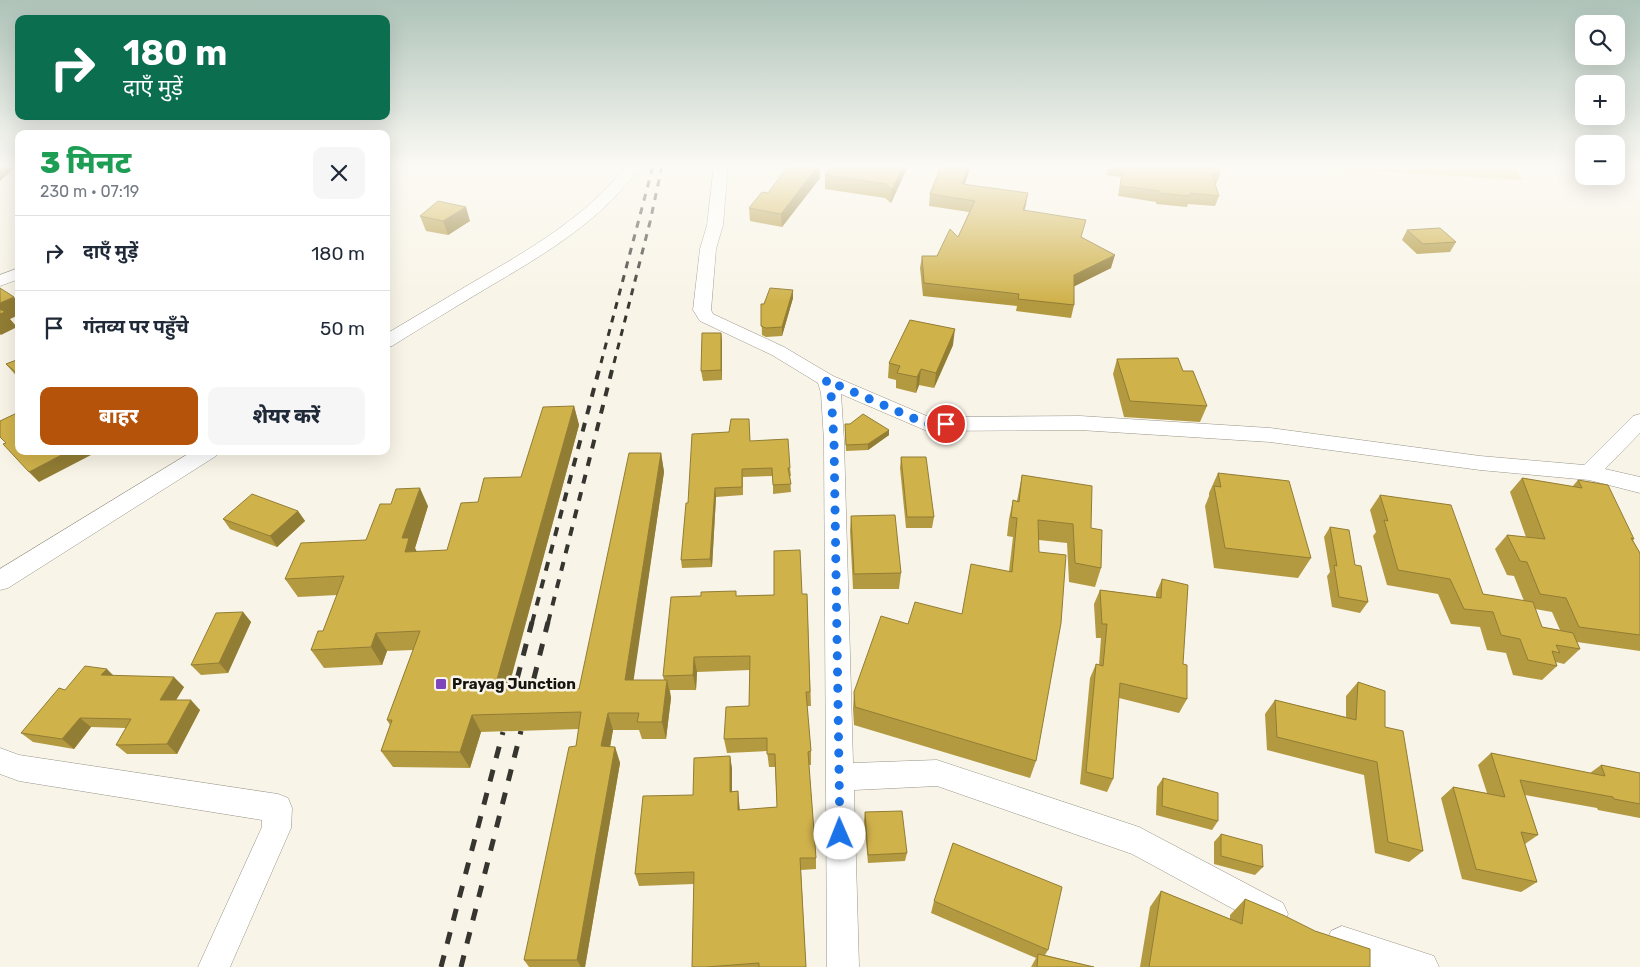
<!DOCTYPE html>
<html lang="hi">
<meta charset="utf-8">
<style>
:root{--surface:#fff;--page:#f6f6f7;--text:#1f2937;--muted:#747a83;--line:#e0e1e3;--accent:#b45309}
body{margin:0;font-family:Rubik,"Noto Sans Devanagari",sans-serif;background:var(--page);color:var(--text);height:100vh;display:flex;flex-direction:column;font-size:19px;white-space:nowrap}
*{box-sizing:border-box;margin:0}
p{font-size:16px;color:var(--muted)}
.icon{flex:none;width:28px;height:28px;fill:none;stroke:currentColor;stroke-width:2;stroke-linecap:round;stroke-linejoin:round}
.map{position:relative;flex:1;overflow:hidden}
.side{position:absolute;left:15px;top:130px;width:375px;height:325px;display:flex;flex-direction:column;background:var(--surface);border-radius:10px;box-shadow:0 5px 20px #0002}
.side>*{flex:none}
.hud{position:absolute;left:15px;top:15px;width:375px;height:105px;border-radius:10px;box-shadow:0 5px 20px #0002;background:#0b6e4f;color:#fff;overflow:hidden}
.tools{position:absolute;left:1575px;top:15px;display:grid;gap:10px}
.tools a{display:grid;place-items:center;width:50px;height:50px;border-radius:10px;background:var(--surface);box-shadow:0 5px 20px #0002;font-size:25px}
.pin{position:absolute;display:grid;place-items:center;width:42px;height:42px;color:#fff;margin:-21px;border:2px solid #fff;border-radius:50%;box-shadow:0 1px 5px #0007}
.me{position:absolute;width:55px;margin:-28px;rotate:359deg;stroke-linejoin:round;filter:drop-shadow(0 0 4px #0008)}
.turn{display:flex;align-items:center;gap:18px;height:105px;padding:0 25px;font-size:22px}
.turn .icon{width:65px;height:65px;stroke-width:2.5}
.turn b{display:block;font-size:35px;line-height:42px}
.round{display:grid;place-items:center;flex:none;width:52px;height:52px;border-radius:10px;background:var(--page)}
.head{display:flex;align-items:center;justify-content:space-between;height:85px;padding:0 25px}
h1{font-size:30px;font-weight:800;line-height:38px;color:#1e9e55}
.cta{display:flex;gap:10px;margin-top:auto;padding:10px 25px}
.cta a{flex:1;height:58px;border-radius:10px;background:var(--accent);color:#fff;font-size:20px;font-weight:800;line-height:58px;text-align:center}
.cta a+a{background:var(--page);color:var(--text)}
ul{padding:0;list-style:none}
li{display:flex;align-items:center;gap:15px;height:75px;padding:0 25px;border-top:1px solid var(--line)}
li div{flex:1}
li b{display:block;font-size:19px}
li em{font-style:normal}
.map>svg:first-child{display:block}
.green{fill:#e6ce82}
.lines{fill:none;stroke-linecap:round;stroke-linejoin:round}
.minor-casing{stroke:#989589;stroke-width:1}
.minor{fill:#fff;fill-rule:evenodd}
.rail-far2{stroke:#373530;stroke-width:3;stroke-dasharray:7 7;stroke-linecap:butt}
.rail-far1{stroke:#373530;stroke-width:4;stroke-dasharray:9 9;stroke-linecap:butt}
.rail{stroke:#373530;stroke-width:5;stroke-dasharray:12 12;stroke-linecap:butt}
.wall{fill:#b39940;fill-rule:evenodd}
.shaded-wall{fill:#927d34}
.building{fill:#d0b24b;stroke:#927d34}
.route{stroke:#1a73e8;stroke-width:9;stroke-dasharray:0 16.2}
.poi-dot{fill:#7f45bb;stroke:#f8f4e7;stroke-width:2}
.labels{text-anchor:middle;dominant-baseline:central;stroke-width:5;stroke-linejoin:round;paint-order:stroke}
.near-poi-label{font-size:15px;font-weight:bold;fill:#171511;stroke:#f8f4e7;text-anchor:start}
</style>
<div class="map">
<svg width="1640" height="967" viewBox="0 0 1640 967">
<rect width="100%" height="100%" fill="#f8f4e7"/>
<path class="green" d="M1291,166H1515L1522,180Z"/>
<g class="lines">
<g class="minor-casing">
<path id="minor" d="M626,166H641C602,221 543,255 487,288C455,307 424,326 392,346L386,347V334C416,316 445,299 475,281C530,249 586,217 626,166Z
M714,166H728L723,225L716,249L711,310L713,314L784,347L833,376L929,417L1080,416L1270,428L1480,456L1584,465L1633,416L1640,414V433L1605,469L1640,477V493L1589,480L1480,470L1270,442L1080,430L927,431L841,394L844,441L853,763L937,760L1139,827L1283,903L1288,914L1283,925L1272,930L1132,854L937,786L854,790L859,967H827L824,441L821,393L818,383L772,355L700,321L693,310L700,249L707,225Z
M19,268V279L0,286V275Z
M193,451H219L216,456L8,588L0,590V569Z
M0,748L19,755L278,794L288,798L292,808L291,828L230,967H198L262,827V820L19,781L0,774Z
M1342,926L1434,956L1439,967H1371L1331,953L1326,942L1331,931Z"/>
</g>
<use href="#minor" class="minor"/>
<path class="rail-far2" d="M601,363L653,166
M614,363L650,222L662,166"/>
<path class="rail-far1" d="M532,623L601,362
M548,623L614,362"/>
<path class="rail" d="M511,702L532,622
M528,702L548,622
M441,967L503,732
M461,967L521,731"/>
</g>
<path class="wall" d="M820,166V178L782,227L750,221L749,208L768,193Z
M908,166L891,203L885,198L825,189V175Z
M941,166H971L965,184L1028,193L1024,210L1082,237L1111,268L1074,286V305L1071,318L1016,311L1017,306L923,296L920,268L922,256H937L958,237L969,212L929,206L930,194Z
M1108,166H1217L1220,174L1216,184H1215L1219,196L1215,206L1188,204L1187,207L1156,204V202L1118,196L1121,177L1106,175Z
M420,216L470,221L448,235L426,231Z
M1407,230L1456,242L1450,252L1417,254L1402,240Z
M793,290V298L782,336L766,337L762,335L761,304H764Z
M721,333L722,343V380L703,381L701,371Z
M953,345L934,388L919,385L916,393L896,388V380L888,378L889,363Z
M19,359V379L6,364Z
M1117,359L1183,371L1207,406L1200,422L1124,417L1113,374Z
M574,406L579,425L508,690L579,689L661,453L664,472L633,680H664L663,676L737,596L807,594L811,706H807L811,751V765H809L816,858V869L801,870L806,967H692L694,884L639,886L635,874L693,795L730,756L732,769V791H738L740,810L777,807L775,767H769L767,751L727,753L724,739L749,706L750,670L697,672L696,690H670L671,698L666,739H642L639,730H613L610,747H615L620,763L585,967H529L524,960L576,746L579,729L481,732L470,768L393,767L381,751L390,725L387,720L413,650L387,651L382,665L324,668L311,650L323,631L337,595L298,597L285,579L366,540L391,504L428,506L415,548L416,552L447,550L478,502L521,477Z
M845,424L889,435L868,450L846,451Z
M750,427V441L790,468L791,476H790L791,492L773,494V476L743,477V495L716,497L712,567L682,568L681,560L688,503L729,432Z
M901,457L934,517L932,528H906L900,468Z
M1218,473L1311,558L1298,578L1214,568L1205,506L1209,496V493Z
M1022,475L1091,528L1101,568L1095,587L1069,582L1067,543L1039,540L1036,761L1030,778L854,725L853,709L854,692L908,624L962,614L1009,571L1013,537L1007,536L1009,519L1013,500L1017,501Z
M1522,478L1572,487L1578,480L1634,539L1633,540L1640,553V651L1577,642L1580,649L1564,664L1556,662L1557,666L1542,680L1513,675L1506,653L1487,650L1480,627L1451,624L1438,594L1387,585L1373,536L1376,532L1370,510L1380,495L1483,594L1524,601L1514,576L1507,575L1495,549L1507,535L1526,537L1510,492ZM1535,609L1552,612L1560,630L1542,627Z
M298,511L305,521L277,547L230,529L223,519Z
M851,516L901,573L899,589H853L850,531Z
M1330,527L1355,565L1368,602L1360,613L1332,607L1327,576L1330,572L1324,537Z
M1162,579L1183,664L1187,699L1179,713L1119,698L1113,779L1107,792L1080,784L1090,678L1096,664L1099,665L1101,638H1096L1094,604L1100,590L1156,597V593Z
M243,612L251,622L228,673L201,675L191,665Z
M114,676L184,687L176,700L200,710L177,754H127L116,745L126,728L91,727L74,749L33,742L21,733L65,690Z
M1358,682L1385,727L1423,851L1409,862L1375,853L1364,775L1267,750L1265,714L1275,700L1346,717V696Z
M1491,753L1590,773L1601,765L1640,773V818L1598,810L1597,808L1525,795L1538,835L1525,844L1537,882L1521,892L1462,879L1441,798L1453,787L1487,793L1478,765Z
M1163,778L1218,821L1212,830L1156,815L1157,787Z
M865,812L907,853L905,861L868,863L864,821Z
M1221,834L1263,867L1255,875L1214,864V842Z
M1161,891L1230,919V915L1245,899L1370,967H1140L1150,907Z
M934,901L1048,950L1045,955L1094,967H1031L1036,958L931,913Z"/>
<path class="shaded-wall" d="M0,166H17L0,181Z
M818,166H820V178L782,227L781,214Z
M903,166H908L891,203L892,190Z
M968,166H971L961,195L962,184Z
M1028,193L1026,205L1021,222L1023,210Z
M466,207L470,221L448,235L443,221Z
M1115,255L1111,268L1071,288L1074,275Z
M793,290V298L782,336V327Z
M14,297L19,303V315L10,319L17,327L1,335L0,334V303Z
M955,329L953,345L934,388L936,373Z
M721,333L722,343V380L721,370Z
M921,369L919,385L916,393L917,377Z
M574,406L579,425L503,707L494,690Z
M889,430V435L868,450V444Z
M69,451H90L93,454L39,482L29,472Z
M661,453L664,472L631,698L625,680Z
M420,488L428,506L415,548L419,556L405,552L402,538Z
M715,488L716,497L712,567L710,559Z
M298,511L305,521L277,547L270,536Z
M243,612L251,622L228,673L219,663Z
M376,633L387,651L382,665L371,647Z
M694,657L697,672L696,690L693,675Z
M107,669L117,679L101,675Z
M174,677L184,687L170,710L160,700Z
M667,680L671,698L666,739L662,722Z
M191,700L200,710L177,754L167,744Z
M608,713L613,730L607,763L601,746Z
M472,715L481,732L470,768L460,752Z
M80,718L91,727L74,749L62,739Z
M615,747L620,763L585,967H581L577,960Z
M730,756L732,769V804L730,792Z
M738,791L739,804L740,823L738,810Z"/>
<path class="building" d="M788,166H818L781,214L749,208L762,192L768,193Z
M831,166H903L892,190L886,184L825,175Z
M941,166H968L962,184L1028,193L1023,210L1086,220L1081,237L1115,255L1074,275V305L1018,299L1019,294L924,283L922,256H937L950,229L958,237L975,201L930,194Z
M1122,166H1217L1220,174H1212L1219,196L1190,193V196L1159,193V191L1120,186L1124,167Z
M438,201L466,207L443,221L420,216Z
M1440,228L1456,242L1423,244L1407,230Z
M0,288L14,297L0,303Z
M770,288L793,290L782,327L766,328L761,326V304H764Z
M0,309L5,312L0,314Z
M910,320L955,329L936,373L921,369L917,377L897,373L900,366L889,363Z
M702,333H721V370L701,371Z
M1178,358L1183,371H1193L1207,406L1130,401L1117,359Z
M19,359V375L6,364Z
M574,406L494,690L579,689L629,453H661L625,680H667L662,722H637L639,713H608L601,746L615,747L577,960H524L569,747L576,746L581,712L472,715L460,752L381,751L392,720H387L420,631L376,633L371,647L311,650L318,631H323L344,576L285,579L301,543L366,540L380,504H391L396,489L420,488L402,538H409L405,552L447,550L461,503L478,502L484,478L521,477L543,407Z
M19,412V451H69L29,472L3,444L6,443L0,437V421Z
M863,414L889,430L868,444L846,445L845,424H850Z
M731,419H749L750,441L788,439L790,468H788L791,484L773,485L772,468L742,469V487L715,488L710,559L681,560L686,503H688L692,434L729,432Z
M901,457H926L934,517H907Z
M1218,473L1289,481L1311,558L1225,548L1214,486L1221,487Z
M1022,475L1092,486L1091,528L1102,530L1101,568L1075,563L1073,524L1038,520L1039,552L1066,555L1061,623L1036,761L855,707L854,692L881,616L908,624L915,602L962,614L971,564L1012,572L1017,518L1011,517L1013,500L1019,502Z
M1522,478L1582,488L1578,480L1608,485L1634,539L1631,538L1640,553V635L1579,627L1566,598L1540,594L1527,562L1520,561L1507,535L1545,539Z
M252,494L298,511L270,536L223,519Z
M1380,495L1451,505L1483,594L1533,602L1542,627L1573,633L1580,649L1556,645L1560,653L1552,651L1557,666L1528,660L1520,639L1501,635L1493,612L1464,609L1450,579L1398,570L1384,520L1388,521Z
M895,515L901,573L854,574L851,516Z
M1330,527L1349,530L1355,565L1361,566L1368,602L1339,597L1334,565L1337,566Z
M800,550L802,594H807L810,692H806L811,751L808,752L816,858H800L806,967H759V963L706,967H692L694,872L635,874L643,796L693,795L694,758L730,756V792L738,791V810L777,807L775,754H767V738L724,739L726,707L749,706L750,656L694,657L693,675L663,676L671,597L701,596V592L736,591V596L774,595V551Z
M1162,579L1188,585L1183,664L1187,665V699L1120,683L1113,779L1086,772L1096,664L1103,666L1107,624H1102L1100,590L1161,598Z
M243,612L219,663L191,665L216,613Z
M85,666L107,669L101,675L174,677L160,700H191L167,744L116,745L131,719L80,718L62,739L21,733L59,688L65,690Z
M1358,682L1385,691V727L1403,731L1423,851L1388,842L1377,762L1277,737L1275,700L1356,720Z
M1491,753L1605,776L1601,765L1640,773V804L1614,799L1613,797L1520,780L1538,835L1521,832L1537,882L1476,869L1453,787L1505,797Z
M1163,778L1218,793V821L1162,806Z
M902,811L907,853L868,855L865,812Z
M1221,834L1262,845L1263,867L1221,856Z
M953,843L1062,887L1048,950L934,901Z
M1161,891L1242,924L1245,899L1283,915L1315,931L1370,949V967H1149Z
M1038,954L1094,967H1037Z"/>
<linearGradient id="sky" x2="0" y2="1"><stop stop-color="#aec3b9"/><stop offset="0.55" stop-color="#fcfaf4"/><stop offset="1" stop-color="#fcfaf4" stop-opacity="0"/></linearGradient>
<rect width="1640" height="302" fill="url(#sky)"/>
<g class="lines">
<path class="route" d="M840,834L834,441L831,393L826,380L927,424H946"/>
</g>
<rect class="poi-dot" x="435" y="678" width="12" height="12" rx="2.5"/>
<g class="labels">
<g class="near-poi-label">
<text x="452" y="684">Prayag Junction</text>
</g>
</g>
</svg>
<div class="tools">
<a><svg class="icon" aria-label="search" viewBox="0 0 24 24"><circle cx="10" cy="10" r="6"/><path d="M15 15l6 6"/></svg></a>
<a>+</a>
<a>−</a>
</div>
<div class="pin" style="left:946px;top:424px;background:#d93025"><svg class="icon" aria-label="arrive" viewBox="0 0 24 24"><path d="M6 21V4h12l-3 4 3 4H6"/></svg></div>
<svg class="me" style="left:840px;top:834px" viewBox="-20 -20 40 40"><circle r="19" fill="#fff"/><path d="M0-13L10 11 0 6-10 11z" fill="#1a73e8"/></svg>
<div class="hud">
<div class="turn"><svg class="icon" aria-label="right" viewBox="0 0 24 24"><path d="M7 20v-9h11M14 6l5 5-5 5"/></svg><div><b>180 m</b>दाएँ मुड़ें</div></div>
</div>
<section class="side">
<div class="head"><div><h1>3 मिनट</h1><p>230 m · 07:19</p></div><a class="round"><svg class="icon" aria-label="close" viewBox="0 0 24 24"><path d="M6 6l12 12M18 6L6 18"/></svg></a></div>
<ul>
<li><svg class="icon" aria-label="right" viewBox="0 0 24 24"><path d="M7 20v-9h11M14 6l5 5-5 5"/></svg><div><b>दाएँ मुड़ें</b></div><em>180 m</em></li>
<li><svg class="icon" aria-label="arrive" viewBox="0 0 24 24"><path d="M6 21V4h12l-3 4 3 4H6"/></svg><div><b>गंतव्य पर पहुँचे</b></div><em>50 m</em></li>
</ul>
<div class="cta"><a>बाहर</a><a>शेयर करें</a></div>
</section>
</div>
